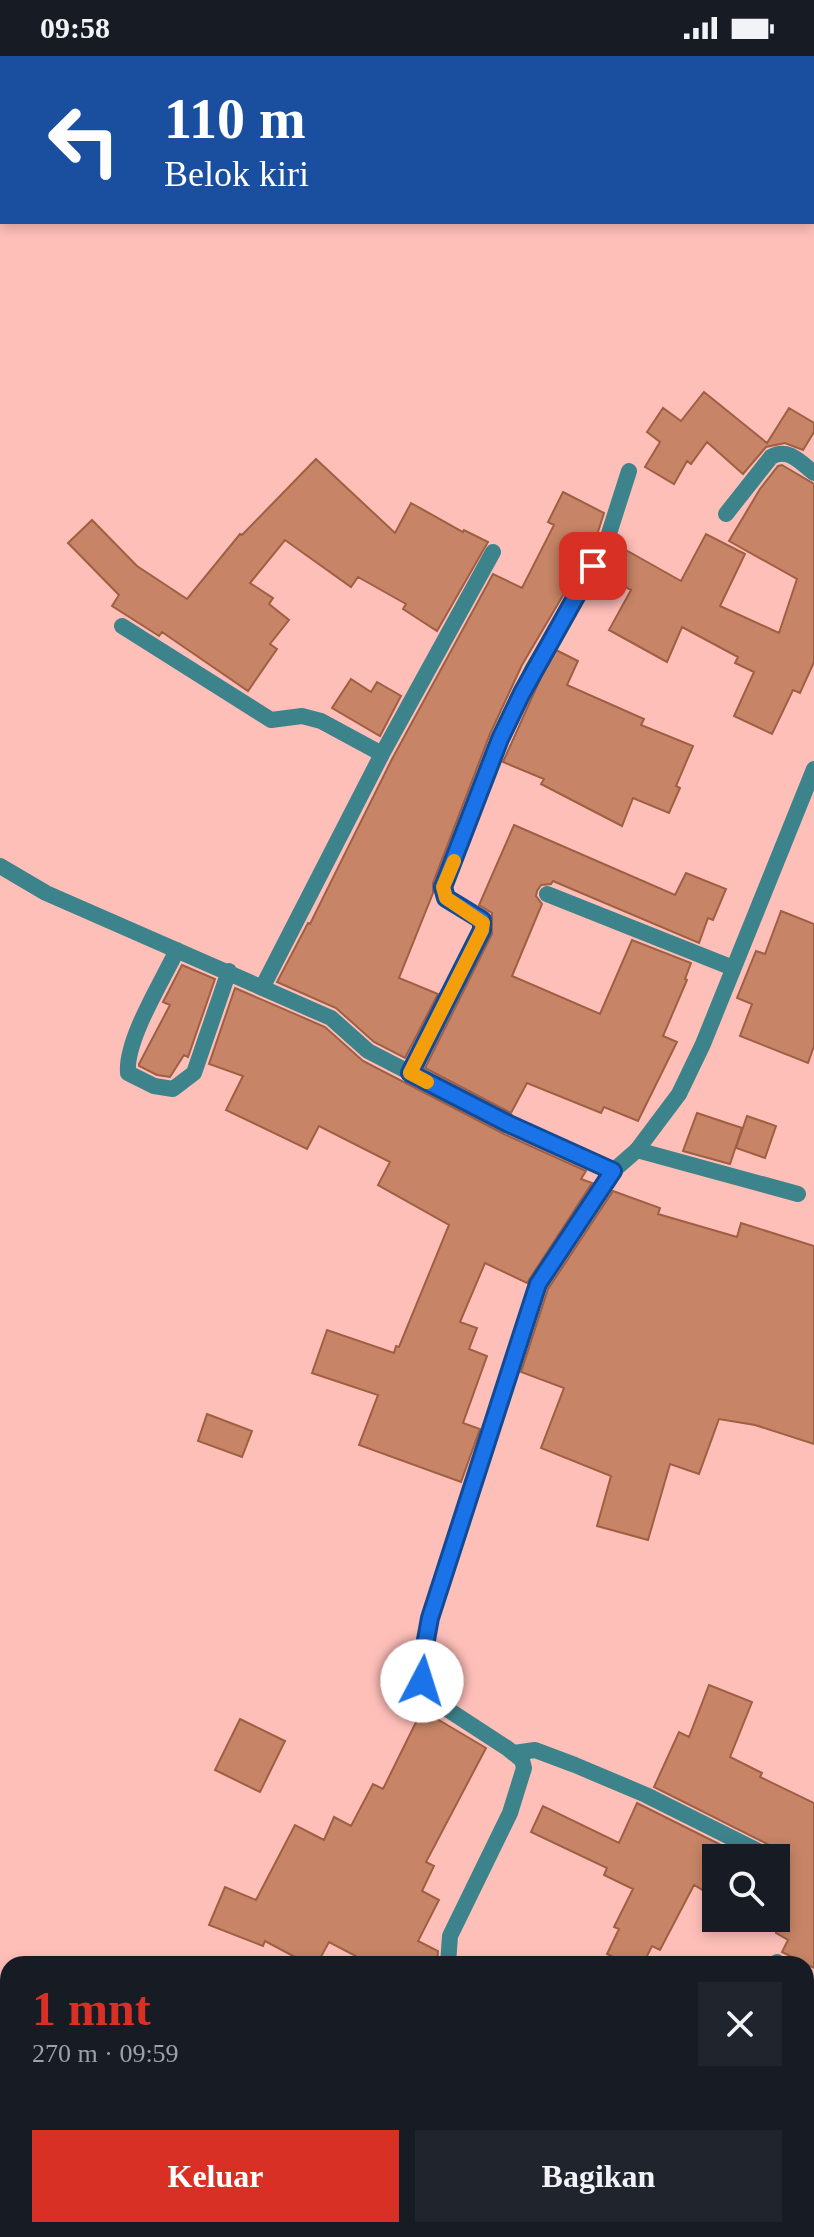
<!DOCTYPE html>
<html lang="id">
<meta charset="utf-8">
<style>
:root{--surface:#171b24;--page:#20242c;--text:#f1f3f6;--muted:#9ea1a6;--accent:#d93025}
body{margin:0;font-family:Georgia,serif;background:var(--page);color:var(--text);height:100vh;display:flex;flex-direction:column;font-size:30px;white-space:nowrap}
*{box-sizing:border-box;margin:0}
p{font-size:26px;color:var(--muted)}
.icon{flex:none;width:44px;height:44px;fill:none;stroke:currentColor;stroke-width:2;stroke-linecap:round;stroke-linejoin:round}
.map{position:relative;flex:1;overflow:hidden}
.panel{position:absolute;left:0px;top:1900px;width:814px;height:282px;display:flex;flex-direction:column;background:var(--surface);border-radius:24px 24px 0 0;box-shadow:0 4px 12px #0003}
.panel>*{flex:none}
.hud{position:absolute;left:0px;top:0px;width:814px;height:168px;box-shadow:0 4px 12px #0003;background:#1a4fa0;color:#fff;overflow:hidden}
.tools{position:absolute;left:702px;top:1788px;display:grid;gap:16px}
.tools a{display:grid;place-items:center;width:88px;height:88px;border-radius:0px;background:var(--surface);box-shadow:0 4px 12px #0003;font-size:40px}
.pin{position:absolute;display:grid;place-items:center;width:68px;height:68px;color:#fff;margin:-34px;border-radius:16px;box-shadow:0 4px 12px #0006}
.me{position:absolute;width:88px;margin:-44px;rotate:5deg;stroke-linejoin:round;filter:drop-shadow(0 0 6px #0008)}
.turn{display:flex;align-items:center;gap:28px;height:168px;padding:0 32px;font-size:36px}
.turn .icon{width:104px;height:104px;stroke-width:2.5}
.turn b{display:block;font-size:56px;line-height:68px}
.round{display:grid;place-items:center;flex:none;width:84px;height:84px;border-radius:0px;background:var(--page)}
.summary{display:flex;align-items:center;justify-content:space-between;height:136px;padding:0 32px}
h1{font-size:48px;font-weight:800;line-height:60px;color:var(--accent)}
.button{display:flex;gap:16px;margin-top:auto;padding:16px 32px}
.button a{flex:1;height:92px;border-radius:0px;background:var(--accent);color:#fff;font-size:32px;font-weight:800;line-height:92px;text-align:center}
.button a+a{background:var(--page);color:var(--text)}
.status{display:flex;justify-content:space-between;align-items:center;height:56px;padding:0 40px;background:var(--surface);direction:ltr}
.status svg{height:22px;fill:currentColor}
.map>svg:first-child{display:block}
.building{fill:#c78466;stroke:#9f5f42;stroke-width:2}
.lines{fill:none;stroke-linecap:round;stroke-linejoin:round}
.minor{stroke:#3c838b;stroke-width:16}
.tertiary{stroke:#3c838b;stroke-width:16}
.route-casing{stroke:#114b97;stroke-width:20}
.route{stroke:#1a73e8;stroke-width:14}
.slow{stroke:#f59e0b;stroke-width:14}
</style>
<div class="status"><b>09:58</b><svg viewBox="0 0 49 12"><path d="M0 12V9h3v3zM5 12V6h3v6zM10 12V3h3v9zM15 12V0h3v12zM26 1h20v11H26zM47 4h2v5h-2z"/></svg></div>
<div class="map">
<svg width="814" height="2181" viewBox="0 0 814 2181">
<rect width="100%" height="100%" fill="#ffbfb9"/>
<path class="building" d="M704,336L767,387L789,352L814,367V376L803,394L785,387L766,391L743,418L707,386L691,408L687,405L674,428L645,411L660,386L647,376L663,352L681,365Z
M316,403L395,477L411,447L463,476L464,474L488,486L437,575L403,553L406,548L358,521L351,531L285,484L250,527L273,542L269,548L289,564L270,588L277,593L248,635L162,576L159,580L112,550L119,539L68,487L92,464L137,510L187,543L240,478L242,479Z
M782,409L814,428V606L800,637L793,634L772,678L734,660L754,616L735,607L738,601L682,571L667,606L609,574L631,534L601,518L617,489L681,525L706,478L745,498L720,550L779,577L797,523L729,485L760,433L778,410Z
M563,436L604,457L595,485L522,609L490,678L433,827V837L399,922L438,938L405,1002L374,986L336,952L277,926L308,867L310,868L392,703L493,518L522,532L554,469L548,466Z
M556,594L578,605L567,629L644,663L641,669L693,690L676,730L680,732L669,757L633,742L622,770L541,728L544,723L503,706L542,619Z
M351,623L371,636L377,626L401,640L380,680L332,652Z
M514,769L675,839L686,817L726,833L713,864L708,862L699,887L553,825L551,828L541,829L537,835L536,840L542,848L512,920L600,958L632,884L691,907L685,923L687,924L663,980L677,986L638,1065L604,1051L601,1057L527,1027L511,1057L425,1012L492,878V857L479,849Z
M781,855L814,868V990L808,1007L740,980L752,948L737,942L756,895L765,898Z
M182,909L215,923L188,1001L184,999L170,1021L157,1019L139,1010V1008L170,949L163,946Z
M235,932L325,971L363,1005L504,1078L586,1115L581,1123L592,1127L527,1227L485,1207L460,1266L477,1272L469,1293L487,1300L463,1367L480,1373L461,1426L359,1389L378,1339L312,1317L327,1274L394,1297L396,1290L399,1291L449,1169L378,1129L390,1106L319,1070L307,1093L226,1054L243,1020L209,1008Z
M697,1057L742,1072L730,1108L683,1095Z
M747,1060L776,1070L765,1102L736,1092Z
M613,1135L660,1152L658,1158L737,1181L741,1167L814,1190V1388L755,1369L719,1363L699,1418L670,1408L648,1484L597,1470L611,1420L541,1392L564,1332L521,1316L548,1233Z
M207,1358L252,1375L242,1401L198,1385Z
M709,1629L752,1646L730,1701L762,1717L760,1721L814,1747V1912L782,1896L788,1884L776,1877V1812L782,1806L781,1795L654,1731L679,1676L689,1681Z
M422,1654L486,1692L426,1806L434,1810L422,1835L439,1844L418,1885L438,1895L437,1908H371L329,1886L317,1908H308L265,1885L263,1890L209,1869L225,1831L256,1844L295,1769L324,1784L334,1761L351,1770L373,1728L383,1733Z
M240,1663L285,1685L260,1736L215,1714Z
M637,1747L747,1802H716V1842L694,1829L660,1894L652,1890L643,1908H629L607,1898L619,1873L614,1871L633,1833L604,1819L607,1812L531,1776L543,1750L619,1787Z"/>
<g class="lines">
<path class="minor" d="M726,458L771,401C788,391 800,406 814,417
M122,570L271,664L302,660L321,665L382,698
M0,810L46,837L331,962L368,995L509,1068L613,1115
M547,838L733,912
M177,894C163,924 125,984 128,1017L154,1030L173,1033L194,1017L229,915
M262,932L382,698L493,496
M410,1017L482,874V864L446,842L443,831L500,683L532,614L605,490L629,415
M637,1094L798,1138
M514,1697L535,1694L575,1709L646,1739L772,1802
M776,1908L777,1906"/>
<path class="tertiary" d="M448,1908L450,1880L510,1757L524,1712L522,1704L507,1692L430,1642L422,1625L421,1611L430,1562L538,1228L613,1115L637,1094L679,1038L703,988L814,713
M806,2096L814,2099"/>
</g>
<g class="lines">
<g class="route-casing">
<path id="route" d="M422,1625L421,1611L430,1562L538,1228L613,1115L509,1068L410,1017L482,874V864L446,842L443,831L500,683L522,637L593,510"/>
</g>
<use href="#route" class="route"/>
<path class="slow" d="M427,1026L410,1017L482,874L483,867L446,842L443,831L454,805"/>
</g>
</svg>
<div class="tools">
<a><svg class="icon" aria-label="search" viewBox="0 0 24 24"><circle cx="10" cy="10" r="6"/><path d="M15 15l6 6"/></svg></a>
</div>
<div class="pin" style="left:593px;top:510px;background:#d93025"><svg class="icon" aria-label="arrive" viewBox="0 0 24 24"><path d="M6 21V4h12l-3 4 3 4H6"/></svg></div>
<svg class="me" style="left:422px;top:1625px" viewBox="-20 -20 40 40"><circle r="19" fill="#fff"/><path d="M0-13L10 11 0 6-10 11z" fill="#1a73e8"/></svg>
<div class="hud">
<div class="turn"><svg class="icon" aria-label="left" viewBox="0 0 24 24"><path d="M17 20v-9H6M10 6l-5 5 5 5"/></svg><div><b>110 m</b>Belok kiri</div></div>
</div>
<section class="panel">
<div class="summary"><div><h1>1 mnt</h1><p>270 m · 09:59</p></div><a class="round"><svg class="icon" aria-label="close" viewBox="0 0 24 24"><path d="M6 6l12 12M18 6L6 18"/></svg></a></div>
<div class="button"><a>Keluar</a><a>Bagikan</a></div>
</section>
</div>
